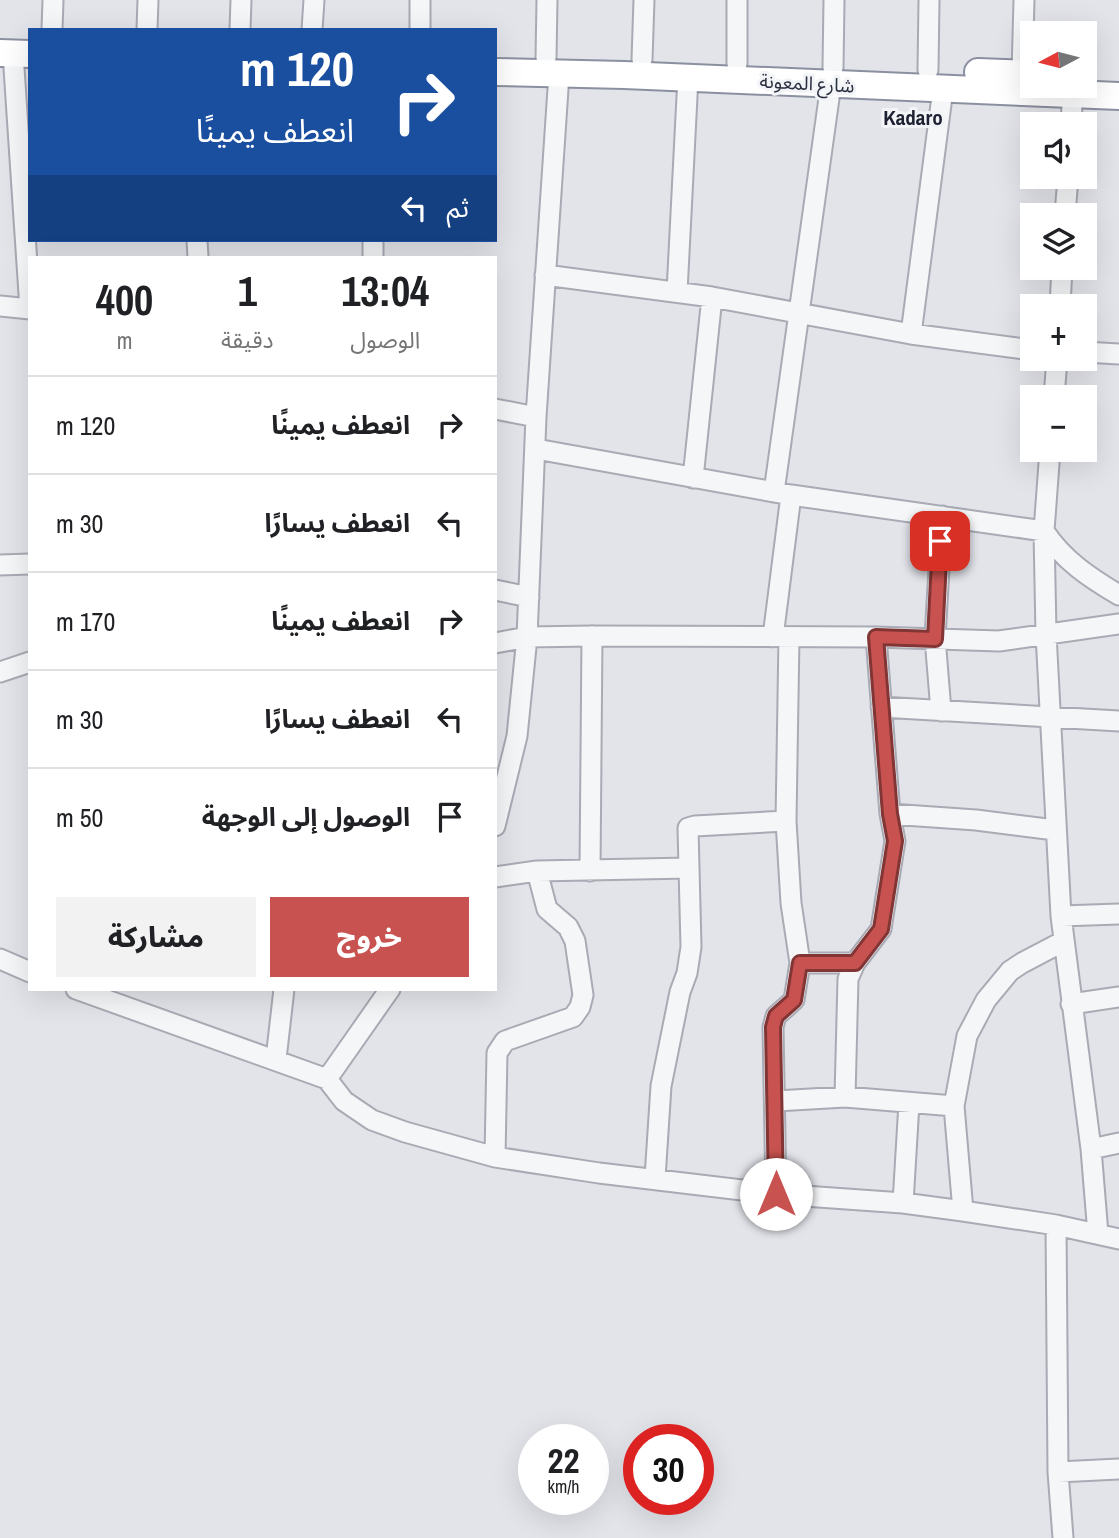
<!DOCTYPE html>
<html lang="ar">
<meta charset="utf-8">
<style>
:root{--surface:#fff;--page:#f2f2f2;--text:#202124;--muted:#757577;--line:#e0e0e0;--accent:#c75250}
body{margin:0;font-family:"Archivo Narrow","Noto Sans Arabic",sans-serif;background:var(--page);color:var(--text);direction:rtl;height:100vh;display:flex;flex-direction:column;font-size:26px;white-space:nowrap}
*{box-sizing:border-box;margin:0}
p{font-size:23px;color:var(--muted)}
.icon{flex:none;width:38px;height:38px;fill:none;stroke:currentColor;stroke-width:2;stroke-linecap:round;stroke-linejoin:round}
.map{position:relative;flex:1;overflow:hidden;direction:ltr}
.drawer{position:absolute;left:28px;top:256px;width:469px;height:735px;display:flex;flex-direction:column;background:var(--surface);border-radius:0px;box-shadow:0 7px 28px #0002;direction:rtl}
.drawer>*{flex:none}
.banner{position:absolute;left:28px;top:28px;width:469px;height:214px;border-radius:0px;box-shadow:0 7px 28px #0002;direction:rtl;background:#1a4fa0;color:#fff;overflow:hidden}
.needle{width:46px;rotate:263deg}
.tools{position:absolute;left:1020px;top:21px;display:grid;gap:14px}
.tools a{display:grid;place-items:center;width:77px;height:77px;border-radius:0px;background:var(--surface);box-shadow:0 7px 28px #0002;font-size:35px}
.speed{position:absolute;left:518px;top:1424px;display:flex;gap:14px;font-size:35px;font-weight:700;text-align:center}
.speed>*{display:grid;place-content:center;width:91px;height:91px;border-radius:50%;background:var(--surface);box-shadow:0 7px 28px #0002;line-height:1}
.speed small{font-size:18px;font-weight:400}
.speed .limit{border:10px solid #d22;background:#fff;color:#111}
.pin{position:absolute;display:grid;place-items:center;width:60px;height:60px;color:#fff;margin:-30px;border-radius:14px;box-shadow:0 4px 10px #0006}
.me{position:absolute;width:77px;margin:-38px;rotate:0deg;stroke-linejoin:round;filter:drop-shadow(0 0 5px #0008)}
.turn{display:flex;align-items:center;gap:24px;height:147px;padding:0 28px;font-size:32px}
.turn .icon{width:91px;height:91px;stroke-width:2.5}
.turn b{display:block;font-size:49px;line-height:60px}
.then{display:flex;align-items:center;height:66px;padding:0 28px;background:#0003;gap:14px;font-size:26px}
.eta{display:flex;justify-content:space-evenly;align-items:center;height:119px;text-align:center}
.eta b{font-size:42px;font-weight:800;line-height:49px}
.action{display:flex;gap:14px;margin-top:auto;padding:14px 28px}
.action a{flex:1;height:80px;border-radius:0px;background:var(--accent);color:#fff;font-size:28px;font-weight:800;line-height:80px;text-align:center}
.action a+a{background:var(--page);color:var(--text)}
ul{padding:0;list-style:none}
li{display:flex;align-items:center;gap:21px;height:98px;padding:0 28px;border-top:2px solid var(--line)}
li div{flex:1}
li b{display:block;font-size:26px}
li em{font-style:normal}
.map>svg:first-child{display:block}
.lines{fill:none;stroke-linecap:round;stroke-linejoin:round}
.minor-casing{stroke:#a8aab4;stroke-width:23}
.highway-casing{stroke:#8b90a0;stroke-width:30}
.minor{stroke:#f5f6f8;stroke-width:19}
.highway{stroke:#fff;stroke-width:26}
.route-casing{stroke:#813534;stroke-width:18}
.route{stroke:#c75250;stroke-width:12}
.labels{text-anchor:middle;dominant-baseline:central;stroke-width:6;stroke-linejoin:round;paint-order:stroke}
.street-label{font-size:19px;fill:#2b3041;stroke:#f2f4f7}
.neighbourhood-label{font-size:21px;font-weight:bold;fill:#1e2132;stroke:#f2f4f7}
</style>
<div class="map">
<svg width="1119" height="1538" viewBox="0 0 1119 1538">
<rect width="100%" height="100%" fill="#e3e4ea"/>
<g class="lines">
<g class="minor-casing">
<path id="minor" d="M52,30L53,0
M147,30L148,0
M240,30L241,0
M312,30L314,0
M420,30V0
M546,58L547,0
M642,60L644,0
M737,64V0
M833,68L834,0
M928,70L929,0
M1022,73L1024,0
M1071,124L1073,86
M1065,215L1068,177
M197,240L198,257
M373,257V240
M545,275L712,297L911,334L1032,350
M677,292L688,77
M0,306L30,309L13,53
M1060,306L1062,268
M911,334L943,89
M1085,352L1119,354
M1054,397L1057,359
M495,409L536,417
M536,449L791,495L1044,531C1063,560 1090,578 1119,595
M1050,450L1044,531L1046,634L1061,916L1091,1149L1098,1234
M693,478L712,297
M774,492L831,84
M0,565L30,564
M495,590L529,597
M773,637L791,495
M495,643L527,637L592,636L876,637L999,641L1119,624
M0,672L30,662
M881,707L1119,721
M941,711L935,638L942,516
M890,814L976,820L1055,830
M495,826L517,736L527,637L536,417L559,74
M590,871L592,636
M495,877L537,871L689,868
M1061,916L1119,914
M0,959L30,972
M800,963H855
M76,989L327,1079L344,1101L372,1120L405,1132L495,1157L599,1173L776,1194L903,1203L963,1211L1056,1225L1119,1239
M1071,1004L1119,997
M276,1059L284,989
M327,1079L390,989
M845,1097L848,979L855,963L881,929L895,841L890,814L876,637
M776,1101L845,1097L954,1106
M1091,1149L1119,1143
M495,1157L497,1053L505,1041L573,1017L580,1007L583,995L575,941L568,927L547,909L537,871
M655,1178L661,1086L680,992L687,973L691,947L688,828L695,826L786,821
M776,1194L773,1027L776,1016L794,1000L800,963L791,903L786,821L789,637
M903,1203L909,1103
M963,1211L954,1106L967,1036L986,1000L1010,971L1022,963L1062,942
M1056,1225L1058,1472L1063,1538
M1058,1472L1119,1469"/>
</g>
<g class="highway-casing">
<path id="highway" d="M0,53L30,54
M495,72L624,75L1119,96
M978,72L1032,74"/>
</g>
<use href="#minor" class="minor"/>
<use href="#highway" class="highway"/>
</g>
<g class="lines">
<g class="route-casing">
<path id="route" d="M776,1194L773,1027L776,1016L794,1000L800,963H855L881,929L895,841L890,814L876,637L935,639L940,541"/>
</g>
<use href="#route" class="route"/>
</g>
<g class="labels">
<g class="street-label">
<text transform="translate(807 83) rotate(3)">شارع المعونة</text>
</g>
<g class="neighbourhood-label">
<text x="913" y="117">Kadaro</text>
</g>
</g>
</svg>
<div class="tools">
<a><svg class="needle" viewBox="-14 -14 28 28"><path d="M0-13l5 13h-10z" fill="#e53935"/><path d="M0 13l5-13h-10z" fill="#757577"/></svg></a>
<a><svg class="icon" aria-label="sound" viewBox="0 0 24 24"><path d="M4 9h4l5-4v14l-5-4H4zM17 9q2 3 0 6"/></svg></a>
<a><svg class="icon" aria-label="layers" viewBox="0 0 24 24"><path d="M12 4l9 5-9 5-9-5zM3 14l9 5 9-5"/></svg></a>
<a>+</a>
<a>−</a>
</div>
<div class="speed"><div>22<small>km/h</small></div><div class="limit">30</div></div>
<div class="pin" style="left:940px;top:541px;background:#d93025"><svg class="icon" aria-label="arrive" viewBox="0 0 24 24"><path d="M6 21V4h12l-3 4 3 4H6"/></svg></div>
<svg class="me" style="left:776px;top:1194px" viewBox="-20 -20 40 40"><circle r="19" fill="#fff"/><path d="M0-13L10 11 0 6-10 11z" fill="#c75250"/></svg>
<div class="banner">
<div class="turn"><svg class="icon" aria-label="right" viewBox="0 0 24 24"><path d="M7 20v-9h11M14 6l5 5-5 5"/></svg><div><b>120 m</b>انعطف يمينًا</div></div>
<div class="then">ثم<svg class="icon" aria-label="left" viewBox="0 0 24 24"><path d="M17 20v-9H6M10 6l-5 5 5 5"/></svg></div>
</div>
<section class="drawer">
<div class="eta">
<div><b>13:04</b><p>الوصول</p></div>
<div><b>1</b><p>دقيقة</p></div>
<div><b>400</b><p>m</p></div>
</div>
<ul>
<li><svg class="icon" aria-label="right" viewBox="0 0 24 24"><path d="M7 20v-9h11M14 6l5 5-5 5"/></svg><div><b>انعطف يمينًا</b></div><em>120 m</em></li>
<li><svg class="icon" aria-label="left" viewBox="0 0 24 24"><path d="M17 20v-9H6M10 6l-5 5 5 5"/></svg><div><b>انعطف يسارًا</b></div><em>30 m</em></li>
<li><svg class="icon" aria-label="right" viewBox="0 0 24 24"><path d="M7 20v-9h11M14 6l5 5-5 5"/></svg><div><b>انعطف يمينًا</b></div><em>170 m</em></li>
<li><svg class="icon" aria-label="left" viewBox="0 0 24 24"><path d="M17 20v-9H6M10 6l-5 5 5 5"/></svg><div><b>انعطف يسارًا</b></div><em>30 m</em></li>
<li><svg class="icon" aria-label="arrive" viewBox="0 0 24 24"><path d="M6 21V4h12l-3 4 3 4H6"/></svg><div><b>الوصول إلى الوجهة</b></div><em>50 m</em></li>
</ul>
<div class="action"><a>خروج</a><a>مشاركة</a></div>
</section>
</div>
